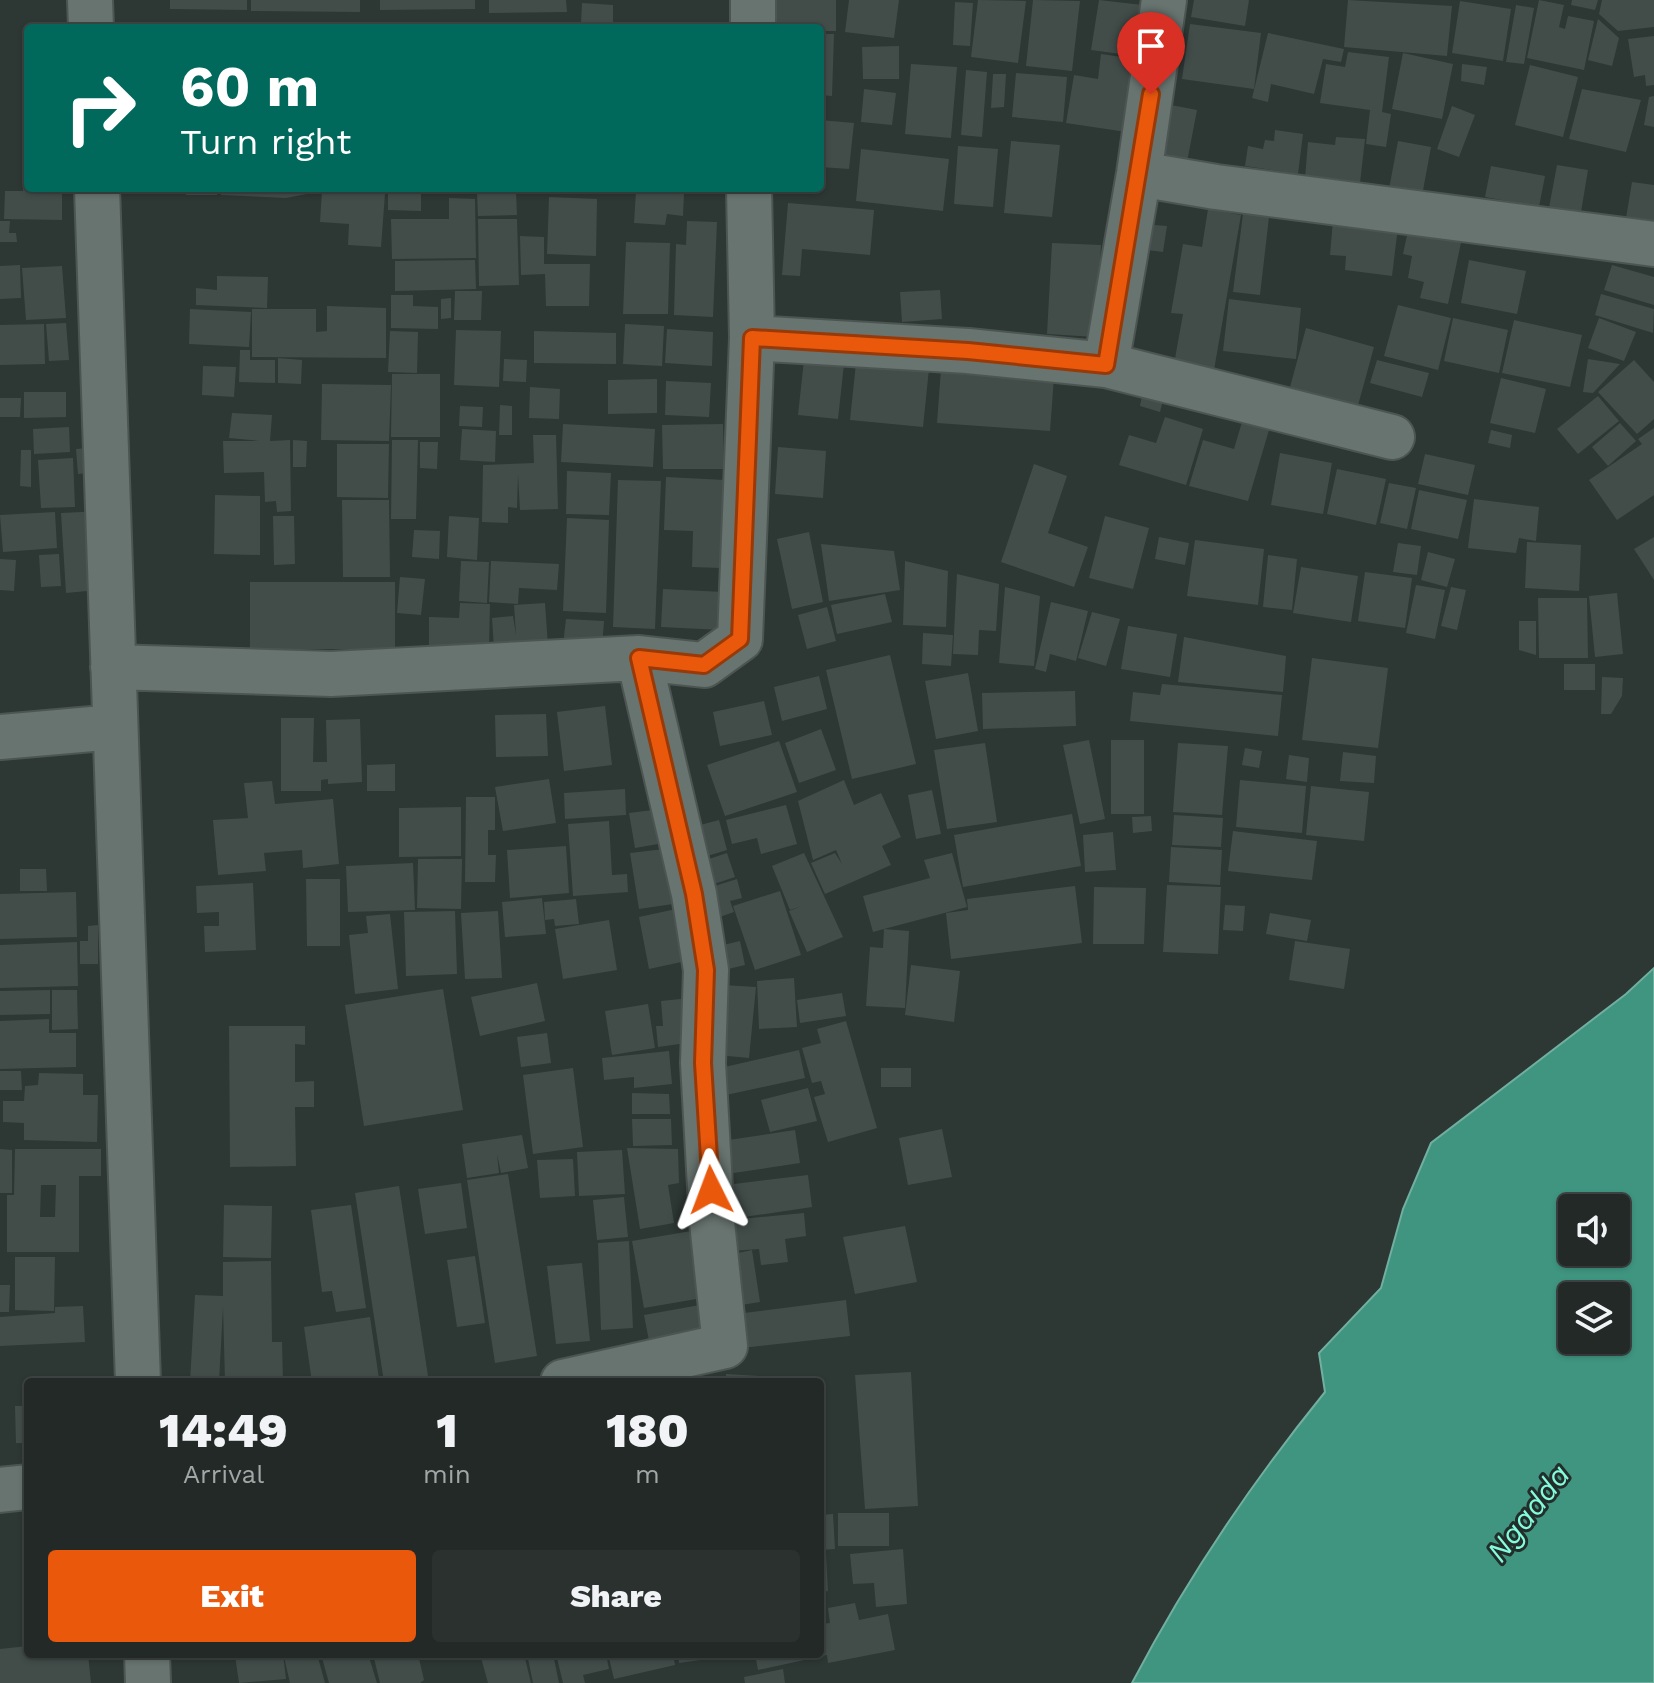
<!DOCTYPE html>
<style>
:root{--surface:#222927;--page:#2a312f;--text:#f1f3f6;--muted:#a2a6a7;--line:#3f4544;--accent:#ea580c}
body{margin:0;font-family:"Work Sans",sans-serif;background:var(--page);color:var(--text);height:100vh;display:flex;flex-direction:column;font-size:30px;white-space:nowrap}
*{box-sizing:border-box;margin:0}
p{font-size:26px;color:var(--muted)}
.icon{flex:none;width:44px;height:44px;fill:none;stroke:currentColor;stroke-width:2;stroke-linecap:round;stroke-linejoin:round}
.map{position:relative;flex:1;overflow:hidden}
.sheet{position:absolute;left:24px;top:1378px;width:800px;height:280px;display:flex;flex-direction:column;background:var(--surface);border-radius:8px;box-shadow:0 2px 6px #0004,0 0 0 2px var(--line)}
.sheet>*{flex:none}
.banner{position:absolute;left:24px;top:24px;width:800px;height:168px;border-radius:8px;box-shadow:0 2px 6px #0004,0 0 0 2px var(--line);background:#00695c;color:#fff;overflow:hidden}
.fabs{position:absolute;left:1558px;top:1194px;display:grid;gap:16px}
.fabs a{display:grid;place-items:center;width:72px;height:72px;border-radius:8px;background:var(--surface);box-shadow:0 2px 6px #0004,0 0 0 2px var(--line);font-size:40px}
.pin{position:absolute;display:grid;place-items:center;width:68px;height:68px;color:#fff;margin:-82px -34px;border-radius:50% 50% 50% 0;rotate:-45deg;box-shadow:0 0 8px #0007}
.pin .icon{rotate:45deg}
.me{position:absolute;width:88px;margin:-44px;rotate:357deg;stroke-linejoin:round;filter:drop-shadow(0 0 6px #0008)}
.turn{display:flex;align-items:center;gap:28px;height:168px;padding:0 24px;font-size:36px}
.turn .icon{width:104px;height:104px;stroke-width:2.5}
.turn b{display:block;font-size:56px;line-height:68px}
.eta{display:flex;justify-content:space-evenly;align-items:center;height:136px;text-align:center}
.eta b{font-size:48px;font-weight:800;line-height:56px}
.action{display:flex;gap:16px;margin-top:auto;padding:16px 24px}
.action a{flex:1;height:92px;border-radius:8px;background:var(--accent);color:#fff;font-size:32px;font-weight:800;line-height:92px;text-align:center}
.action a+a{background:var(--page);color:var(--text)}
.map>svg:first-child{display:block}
.water{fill:#3f9580;stroke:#71afa0;stroke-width:2;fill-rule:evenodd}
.building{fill:#424d4a;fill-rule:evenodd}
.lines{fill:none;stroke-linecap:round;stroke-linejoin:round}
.street-casing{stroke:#4c5552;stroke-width:48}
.street{stroke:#687470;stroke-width:44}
.route-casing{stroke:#983908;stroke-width:20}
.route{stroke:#ea580c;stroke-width:14}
.labels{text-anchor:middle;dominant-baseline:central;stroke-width:6;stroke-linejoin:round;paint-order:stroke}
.water-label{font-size:30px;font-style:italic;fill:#83fdde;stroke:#232d2a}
</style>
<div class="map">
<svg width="1654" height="1683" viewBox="0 0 1654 1683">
<rect width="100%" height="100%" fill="#2d3734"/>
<path class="water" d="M1654,968V1683H1132C1186,1580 1252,1482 1325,1392L1319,1353L1381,1288L1403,1209L1431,1143L1626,994ZM1572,1208H1616V1252H1572ZM1572,1296H1616V1340H1572Z"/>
<path class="building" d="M170,0H247V10L170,9Z
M251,0H360V12L251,11Z
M380,0H475V9L380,10Z
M489,0H566L567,12L489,13Z
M774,0H836V31H820V28H774Z
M849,0H899L894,38L845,32Z
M978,0L1026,1L1018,63L971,57Z
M1033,0L1080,1L1072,71L1026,66Z
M1099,0L1151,6L1143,57L1091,50Z
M1194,0H1249L1245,26L1191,17Z
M1348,0L1452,6L1447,56L1344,47Z
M1539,0L1564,5L1559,27L1565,29L1568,16L1594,21L1584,70L1527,58Z
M1572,0H1598L1595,10L1571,5Z
M1602,0H1654V27L1618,31L1599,14Z
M1460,1L1511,9L1503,61L1452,53Z
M955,2L973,3L970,46L953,45Z
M582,3L613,5V25L581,24Z
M1516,5L1534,8L1524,64L1506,62Z
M1598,19L1619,38L1612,66L1588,60Z
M1190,24L1261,33L1254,89L1182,79Z
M1268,33L1344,49L1341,62L1323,59L1314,94L1271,84L1268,102L1252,98Z
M820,34H834L832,96L820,95Z
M1654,36V85L1646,86L1645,75L1634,77L1628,39Z
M899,46V79H863L862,47Z
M1348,52L1389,57L1382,112L1391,114L1386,147L1366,144L1370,110L1320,103L1326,64L1345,67Z
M1403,53L1453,64L1442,119L1392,109Z
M1101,54L1143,60L1133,133L1066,123L1074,75L1098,79Z
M911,64L957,67L951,138L905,134Z
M1462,64L1487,67L1484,85L1461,81Z
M1530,65L1578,77L1563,137L1515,125Z
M966,70L987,72L982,137L961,135Z
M1016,73L1067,77L1063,122L1012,117Z
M993,74H1006L1004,107L991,108Z
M864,89L896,93L892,125L861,122Z
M1582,89L1641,100L1626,152L1569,139Z
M1654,96V127L1644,125L1649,97Z
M1171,105L1197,110L1187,162L1161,157Z
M1452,106L1475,115L1459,157L1437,149Z
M820,120L854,123L849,169L820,167Z
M1275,130L1303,134L1298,174L1245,166L1248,146L1263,149L1265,140L1274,141Z
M23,136H28V188H62V220L4,219L5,191H23Z
M1336,137L1365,139L1360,183L1305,178L1308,142L1335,145Z
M1011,141L1060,145L1052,217L1004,213Z
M1398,141L1431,147L1422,196L1389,189Z
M958,146L998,149L993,207L954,204Z
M861,149L949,159L943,211L856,201Z
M1557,165L1588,170L1580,218L1548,213Z
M1491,166L1545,176L1539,207L1485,197Z
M1632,182L1654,185V223L1626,218Z
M186,188H217V195H186Z
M222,188H379V194H385L381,247L348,245L349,224L320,222L322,191L286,198L221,195Z
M388,188H421V211L388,210Z
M636,191L684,194L683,216L667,214L665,225L634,223Z
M477,192H516L517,215L478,216Z
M549,197L597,199L596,256L547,254Z
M449,198L475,199L476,258L392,259L391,219H449Z
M788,203L874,210L870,255L802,249L800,276L782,275Z
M1208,209L1241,215L1214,370L1174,364L1183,314L1171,313L1183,244L1202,247Z
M1243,214L1269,217L1260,295L1233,292Z
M478,219H517L519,285L479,286Z
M1333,220L1398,227L1392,276L1345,270L1346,256L1330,255Z
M0,221H10L9,233H16L17,242H0Z
M687,221L717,222L713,317L674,315L676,244L686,245Z
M1141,224L1167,226L1163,252L1139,249Z
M1409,226L1462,238L1448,304L1420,298L1424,282L1408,278L1412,256L1403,254Z
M520,236L544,237V264H590L589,306H546L545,274L521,275Z
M626,242L670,243L668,314H623Z
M1052,243L1101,245L1096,337L1047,334Z
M475,260L476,289L395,291V261Z
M1469,260L1526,271L1517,314L1461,303Z
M20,265L21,298L0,299V266Z
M1612,265L1654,277V305L1604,290Z
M62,266L66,318L26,320L22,268Z
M217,276L268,277L267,308L196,305V288L217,290Z
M940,290L942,319L902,322L900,292Z
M455,291H482L481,320H454Z
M1601,294L1654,309L1653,333L1595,315Z
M391,295H413V306L438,307V329L391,328Z
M451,298V318L441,319V299Z
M1229,299L1301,308L1296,359L1223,351Z
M1398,305L1451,318L1438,370L1384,356Z
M327,306L386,308V358L252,357V309H316V332L327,331Z
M190,309L251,312L249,347L189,344Z
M1453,318L1508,330L1499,373L1444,361Z
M1599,318L1636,332L1624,361L1588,348Z
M1514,320L1582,335L1570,387L1502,373Z
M66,323L69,360L49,361L46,324Z
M44,324L45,364L0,365V325Z
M625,324L664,326L662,366L623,364Z
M1306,328L1374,347L1354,420L1286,402Z
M667,329L713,332L712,366L665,363Z
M456,330L501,331L499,387L454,385Z
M390,331L418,332L417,373L388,372Z
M534,331L616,333V364L534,363Z
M240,350H250V360H275V383L239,382Z
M278,358L302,360L301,384L278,383Z
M504,359L527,360L526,382L503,381Z
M1588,359L1620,364L1593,393L1583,392Z
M804,360L844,364L838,419L798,415Z
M1377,360L1429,373L1422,397L1370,383Z
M1634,360L1654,382V419L1637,434L1598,392Z
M856,363L929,369L923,427L850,420Z
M203,366L236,367L234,397L202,395Z
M941,369L1054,377L1050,431L937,423Z
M392,374H440V437H391Z
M1501,378L1546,389L1535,433L1490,423Z
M657,379V413L608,414V380Z
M666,381L711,383L709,417L665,415Z
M322,384L391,385L389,441L321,440Z
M530,387L560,389L559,419L529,418Z
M1143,390L1164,396L1160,412L1140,406Z
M24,392H66V417L24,418Z
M1598,396L1619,421L1578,454L1557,429Z
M0,398H21L20,417H0Z
M500,405L512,406V435H499Z
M460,406L483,407L482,427L459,426Z
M232,413L272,415L270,441L290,440L291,511L277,512L276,501L265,502L264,472L224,473L223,441H260L229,438Z
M1165,417L1203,429L1186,485L1119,465L1129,435L1156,443Z
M1242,422L1269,430L1248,501L1189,486L1203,440L1234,449Z
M1620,423L1636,441L1608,466L1592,447Z
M563,424L655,429L653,467L561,462Z
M723,424L724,469H663L662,425Z
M69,427L70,452L34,454L33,429Z
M1654,428V495L1617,520L1589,480L1642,444L1638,439Z
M462,429L496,431L495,462L460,460Z
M1491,430L1512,435L1510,448L1488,443Z
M533,435H556L558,509L520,510L518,475L517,508L508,507V523L482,522L483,465L534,463Z
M293,440L307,441L306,467H293Z
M392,440H418L416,519H391Z
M420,442H438L437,469L420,468Z
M337,444H389L388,498L337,497Z
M778,447L826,451L823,498L775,494Z
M88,448L90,473L78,474L76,449Z
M21,450H31V487L20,486Z
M1280,453L1332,463L1323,514L1271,505Z
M1425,454L1475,465L1468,495L1418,484Z
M73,458L75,507L41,508L38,460Z
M1034,464L1067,476L1048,533L1088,547L1074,587L1001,562Z
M1337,469L1386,479L1376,525L1327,514Z
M567,471L611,473L609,515L566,514Z
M666,477L725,480L721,568L692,567L693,531L664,530Z
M618,480L661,481L655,629L613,627Z
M1389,483L1416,488L1407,529L1380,523Z
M1419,490L1467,500L1458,539L1411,529Z
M215,495L260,496V555L214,554Z
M1474,499L1539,507L1536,541L1519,538L1516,553L1468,548Z
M342,500H389L390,577H343Z
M103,511L108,589L66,593L61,513Z
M55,512L57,548L3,552L0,515Z
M273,516H294L295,564L274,565Z
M449,516L479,518L477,560L447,557Z
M1105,516L1149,528L1133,589L1089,578Z
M567,518L609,520L606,613L563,611Z
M414,530L440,531L439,559L412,557Z
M809,532L823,602L792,609L777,539Z
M1159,537L1189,543L1185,565L1155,559Z
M1654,537V580L1634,549Z
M1195,540L1264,549L1258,605L1187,596Z
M1527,542L1581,545L1579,591L1525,588Z
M1398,543L1421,546L1417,575L1393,572Z
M821,544L894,551L900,590L829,601Z
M1428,552L1455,559L1447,587L1421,580Z
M59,554L61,586L41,587L39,555Z
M1268,555L1297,559L1292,610L1263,607Z
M0,559L16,560L14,591L0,590Z
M461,561L489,562L487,603L459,601Z
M491,561L559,564L557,590L519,588L518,604L489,602Z
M905,561L948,571L946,627L903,625Z
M1301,567L1358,576L1351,622L1293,613Z
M1365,572L1412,578L1405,628L1358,621Z
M957,574L999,584L996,631L979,630L978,655L953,654Z
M400,577L425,579L421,615L397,613Z
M250,582H395V649H250Z
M1416,585L1445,590L1435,639L1406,633Z
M1005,587L1040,596L1034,666L999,663Z
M1451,587L1466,590L1457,630L1441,626Z
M663,589L723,592L722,630L661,627Z
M1617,593L1623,654L1595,657L1589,596Z
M885,594L892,622L837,634L831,605Z
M1538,598H1587L1588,658H1539Z
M1051,602L1088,611L1076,661L1050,654L1046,672L1035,669Z
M460,603L490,604L489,649L429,648V617L459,618Z
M545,603L548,646L494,649L492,618L513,616L516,635L514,605Z
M827,607L836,641L807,649L798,615Z
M1092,612L1120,619L1106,666L1078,658Z
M566,619L604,621L602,648L563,645Z
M1519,621H1536V655L1519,650Z
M1128,626L1177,634L1170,677L1121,669Z
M923,633L953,635L951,666L922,664Z
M1184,637L1286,656L1283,692L1178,682Z
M890,655L916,764L852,779L826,670Z
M1312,658L1388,668L1378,748L1302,740Z
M1564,664H1595V690H1564Z
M968,673L978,731L936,739L925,681Z
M819,676L827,709L782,721L774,687Z
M1602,677L1623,678L1622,696L1611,714H1601Z
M1162,684L1282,695L1278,736L1130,721L1133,692L1160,695Z
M1075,691L1076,726L983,729L982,693Z
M764,701L772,735L720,746L713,712Z
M605,706L612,765L564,771L557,712Z
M546,714L548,756L496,757L495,715Z
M281,718H314L313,762H327L326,720L360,719L362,782L328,784V779L321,780V791H281Z
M821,729L836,770L799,783L785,743Z
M1089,740L1105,819L1080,824L1063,745Z
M1111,740H1144V814H1111Z
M779,741L797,792L725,816L707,765Z
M985,743L997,822L947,829L934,750Z
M1178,743L1228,746L1222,815L1173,812Z
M1245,748L1262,751L1259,768L1242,765Z
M1343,752L1376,756L1374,783L1340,781Z
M1289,755L1309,758L1307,782L1286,779Z
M395,764V791H367V765Z
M549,779L556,823L503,831L495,787Z
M844,780L854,805L881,793L901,837L882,846L891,865L825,894L811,863L835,853L842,864L836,850L813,860L798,801Z
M1240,780L1306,786L1302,833L1236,827Z
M272,781L275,804L333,799L339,864L303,868L302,850L264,853L266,871L218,875L213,820L248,818L244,783Z
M1311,786L1369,792L1364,841L1306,835Z
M625,789L626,815L565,819L564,793Z
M932,790L941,834L916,839L908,795Z
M466,797H495V830H488V855H496L495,882H465Z
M786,805L797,844L761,854L757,838L732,844L726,820Z
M461,807V856L399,857V808Z
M653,810L658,844L635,848L629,813Z
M1072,814L1081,866L963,887L954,835Z
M1174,815L1223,818L1221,847L1172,845Z
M1151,816L1152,831L1133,833L1132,817Z
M719,820L727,850L694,860L685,829Z
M609,821L612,875L627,874L628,892L573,896L568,824Z
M1233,831L1317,841L1312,880L1228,871Z
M1113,832L1116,870L1085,872L1083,835Z
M566,846L569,893L510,898L507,850Z
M1171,847L1222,850L1220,885L1169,882Z
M664,849L673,904L639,909L630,853Z
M727,853L735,877L702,888L694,864Z
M804,853L843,937L807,952L789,911L802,906L790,910L772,866Z
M952,853L967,907L884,929L909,931L905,1008L866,1006L870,947L883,948L884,929L873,932L863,896L930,878L924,860Z
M418,859H462L461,909L417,908Z
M413,863L415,910L348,912L346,866Z
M20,869H46L47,891H20Z
M306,879H340V946H307Z
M737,879L742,898L730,901L734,912L714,919L705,889Z
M253,883L256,950L205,952L204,926H219V912L197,913L196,886Z
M1167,885L1221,887L1218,954L1163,952Z
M1075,886L1082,943L951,959L946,913L968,910L967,899Z
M1094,887L1146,888L1144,944H1093Z
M780,891L801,955L755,970L733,906Z
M76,892L77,937L0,939V894Z
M542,898L546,934L505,937L502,902Z
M576,899L579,924L555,926L554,919L545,920L544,902Z
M1225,905L1245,906L1243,931L1223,930Z
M676,909L686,961L649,969L639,917Z
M455,911L457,974L406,976L404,912Z
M498,911L502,978L465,979L461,913Z
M1270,913L1311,920L1307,941L1266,934Z
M390,914L398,989L355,994L349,935L368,933L366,916Z
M609,920L617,970L563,979L555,929Z
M98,925V964H80V941H88V926Z
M740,941L745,965L724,970L719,946Z
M1295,941L1350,949L1344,989L1289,980Z
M77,942L78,986L0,988V945Z
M911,965L960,971L954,1022L905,1015Z
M794,978L797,1027L759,1029L757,981Z
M537,983L545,1021L480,1036L471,997Z
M723,985L756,987L749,1058L717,1055Z
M443,989L463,1110L364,1126L345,1005Z
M50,990V1014L0,1015V991Z
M52,990H77L78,1029L52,1030Z
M842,993L846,1016L800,1023L797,1000Z
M690,998L694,1042L658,1047L656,1026H663L661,1001Z
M648,1004L655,1048L612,1055L605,1011Z
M49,1019V1033H76V1067L0,1069V1021Z
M846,1021L877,1128L828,1142L814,1097L825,1094L821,1081L812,1083L802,1048L821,1043L817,1029Z
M229,1026H305V1045L295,1044V1082L314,1081V1107H295L296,1166L230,1167Z
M547,1033L551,1063L521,1067L517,1037Z
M799,1050L805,1078L726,1095L720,1068Z
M669,1051L672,1084L634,1088V1077L604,1080L602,1058Z
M573,1068L583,1147L533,1154L523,1075Z
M881,1068H911V1087H881Z
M0,1071H21L22,1090H0Z
M39,1073L83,1074V1095H98L97,1142L24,1140V1123L3,1122V1101H24L25,1086L38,1085Z
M808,1088L817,1121L770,1132L761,1100Z
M632,1093L669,1094L670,1114H632Z
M632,1119H671L672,1145L633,1146Z
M942,1129L952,1177L908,1185L899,1138Z
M795,1130L800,1163L727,1174L722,1141Z
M522,1135L528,1168L501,1173L497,1154L499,1173L467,1178L462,1144Z
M627,1148L678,1149L679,1183L668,1185L674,1223L640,1229Z
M0,1149L12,1150V1193H0Z
M15,1149H101V1176H79V1252H7V1195H14ZM41,1185H56L55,1217H40Z
M622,1150L625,1194L579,1196L577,1152Z
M573,1159L575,1196L540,1198L537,1160Z
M508,1174L537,1356L495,1363L467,1180Z
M808,1175L812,1207L731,1219L726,1185Z
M461,1183L467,1228L425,1234L418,1189Z
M399,1186L428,1376L384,1382L355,1193Z
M624,1197L628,1237L597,1240L593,1200Z
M224,1205L272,1206L271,1258L223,1257Z
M351,1205L366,1308L336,1312L332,1291L322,1292L311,1210Z
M804,1213L806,1236L785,1239L788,1262L761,1265L759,1249L732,1251L729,1220Z
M905,1226L917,1282L855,1294L843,1237Z
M697,1230L708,1297L644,1308L632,1241Z
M629,1241L633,1328L601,1330L598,1243Z
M752,1250L760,1302L729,1307L724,1256Z
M475,1256L485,1323L457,1327L447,1260Z
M15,1257H55L54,1311L15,1310Z
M271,1261L272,1342H282L283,1382H225L223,1307L219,1382H190L195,1295L223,1296V1262Z
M582,1263L590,1341L556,1344L547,1266Z
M0,1285H10L9,1312H0Z
M846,1300L850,1336L733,1349L728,1315Z
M711,1303L716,1335L650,1346L644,1315Z
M83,1306L85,1342L0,1346V1317L55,1313V1307Z
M370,1317L379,1379L312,1382L304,1327Z
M911,1372L918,1506L865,1509L855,1375Z
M726,1374L759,1376V1382H726Z
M15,1406H28V1443H16Z
M838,1513H889V1546H838Z
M833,1514L835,1549L820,1550V1515Z
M903,1549L907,1604L876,1607L874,1583L853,1584L850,1554Z
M826,1554L828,1591L820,1592V1555Z
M855,1603L859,1620L888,1614L895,1650L828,1663L827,1655L758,1670L755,1654H820V1638L826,1654L820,1624L830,1623L828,1608Z
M28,1646V1654H88L91,1683H0V1649Z
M243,1654H283L286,1679L239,1683L235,1655Z
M295,1654H317L325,1683H290L284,1657Z
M321,1654H368L377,1683H329Z
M373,1654H418L424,1680L420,1683H380Z
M480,1654H524L531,1683H488Z
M527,1654H553L559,1683H533Z
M556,1654H606L609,1669L583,1675L585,1683H563Z
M608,1654H673L675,1665L614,1679Z
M678,1654H707L708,1659L679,1663Z
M783,1669L785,1683H745L744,1677Z"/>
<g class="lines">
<g class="street-casing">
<path id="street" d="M90,0L91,28
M753,28V0
M1139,174L1216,187L1654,244
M97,188L138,1382
M752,338L968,351L1106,365L1392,437
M1106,365L1139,174L1164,0
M113,667L331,674L639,658L704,665L740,639L752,338L749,188
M0,737L115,727
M563,1382L725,1346L712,1222L703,1063L706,970L694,894L639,658
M0,1490L28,1487
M147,1654L148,1683"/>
</g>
<use href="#street" class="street"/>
</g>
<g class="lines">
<g class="route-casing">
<path id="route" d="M711,1190L703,1063L706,970L694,894L639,658L704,665L740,639L752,338L968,351L1106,365L1151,94"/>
</g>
<use href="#route" class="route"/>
</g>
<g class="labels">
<g class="water-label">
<text transform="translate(1528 1513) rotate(-52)">Ngadda</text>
</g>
</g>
</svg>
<div class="fabs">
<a><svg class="icon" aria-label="sound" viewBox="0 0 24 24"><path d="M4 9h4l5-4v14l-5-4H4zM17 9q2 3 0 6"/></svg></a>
<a><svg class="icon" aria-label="layers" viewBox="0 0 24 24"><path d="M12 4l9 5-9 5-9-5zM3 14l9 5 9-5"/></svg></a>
</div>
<div class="pin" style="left:1151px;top:94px;background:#d93025"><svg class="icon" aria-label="arrive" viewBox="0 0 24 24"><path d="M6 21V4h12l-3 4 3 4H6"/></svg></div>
<svg class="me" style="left:711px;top:1190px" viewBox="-20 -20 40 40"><path d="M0-17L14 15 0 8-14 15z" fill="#ea580c" stroke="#fff" stroke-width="4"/></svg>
<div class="banner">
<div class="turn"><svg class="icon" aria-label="right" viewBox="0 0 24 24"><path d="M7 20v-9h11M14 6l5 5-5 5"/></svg><div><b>60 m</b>Turn right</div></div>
</div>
<section class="sheet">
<div class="eta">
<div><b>14:49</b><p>Arrival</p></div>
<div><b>1</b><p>min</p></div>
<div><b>180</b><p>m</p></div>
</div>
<div class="action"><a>Exit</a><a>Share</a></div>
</section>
</div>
